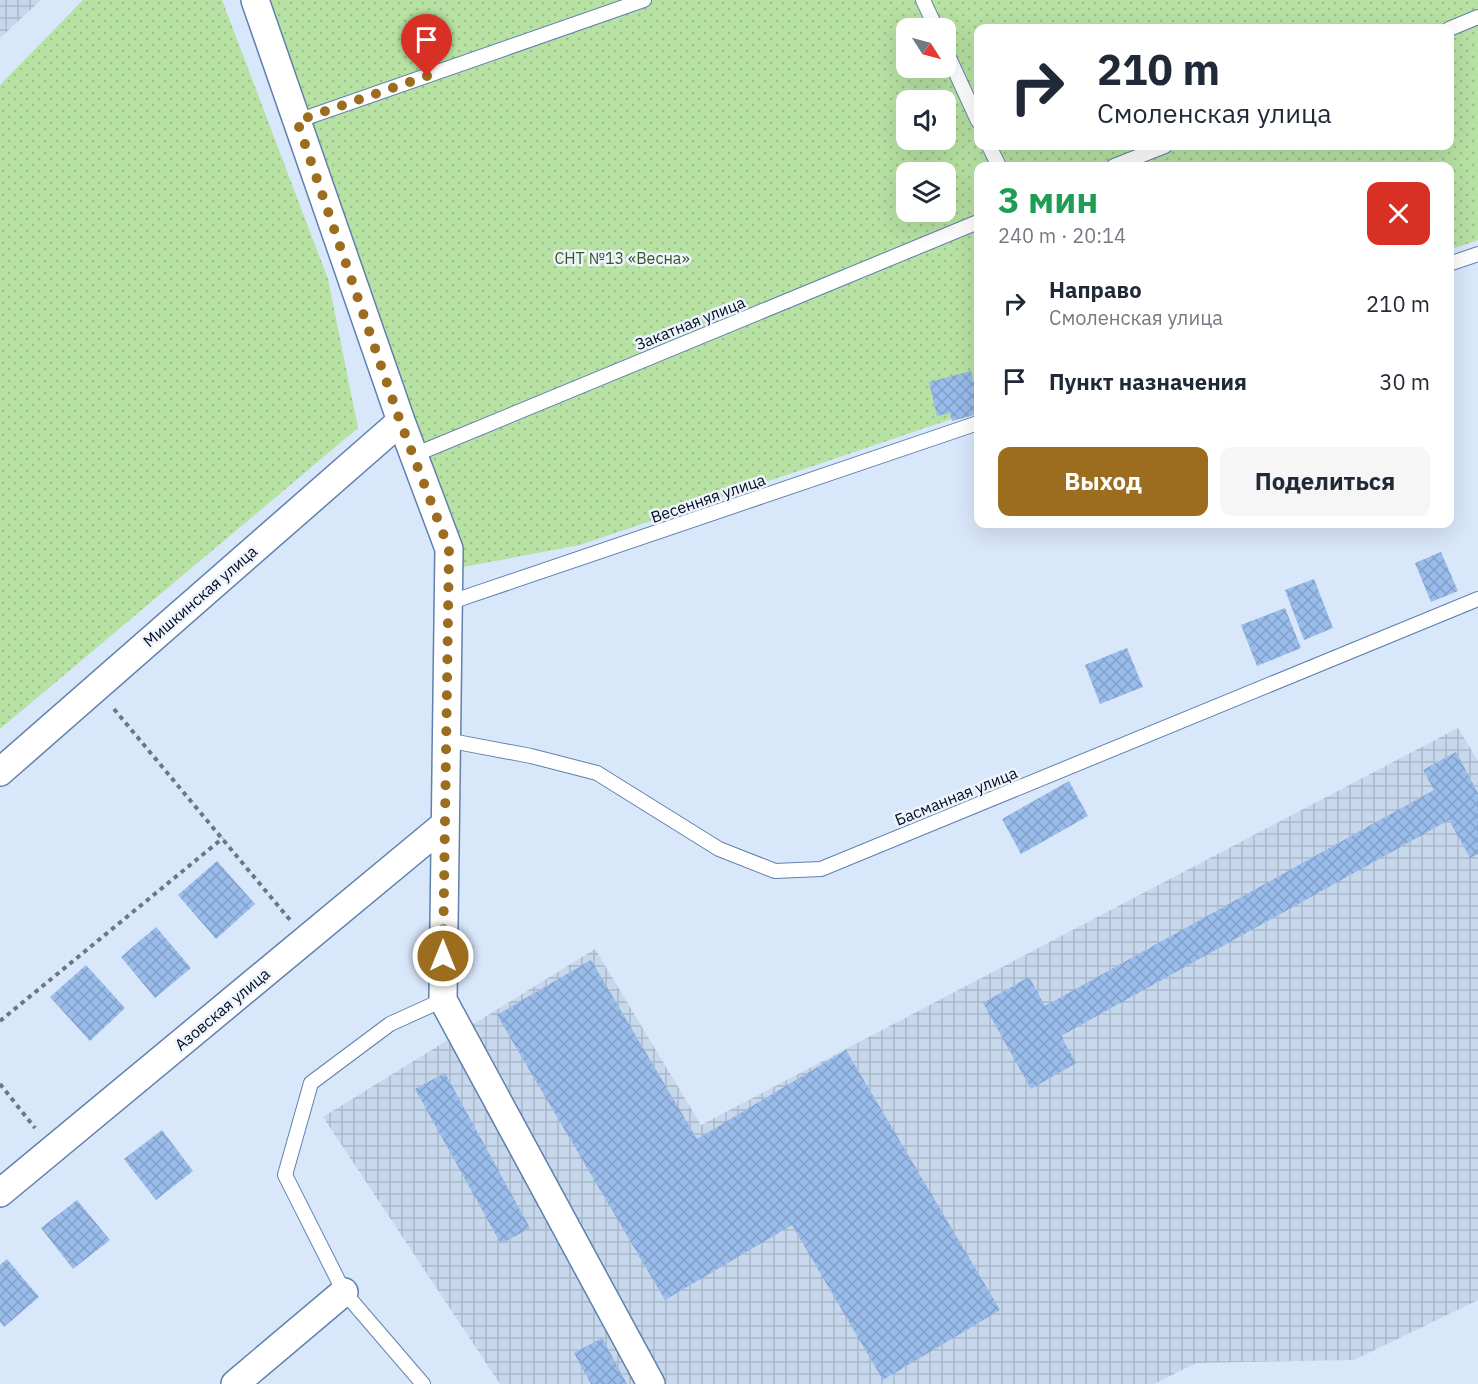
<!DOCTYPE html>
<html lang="ru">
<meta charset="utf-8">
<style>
:root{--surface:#fff;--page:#f6f6f7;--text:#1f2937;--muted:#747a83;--accent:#9c6d1e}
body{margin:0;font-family:"IBM Plex Sans",sans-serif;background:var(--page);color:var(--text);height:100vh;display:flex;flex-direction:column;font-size:22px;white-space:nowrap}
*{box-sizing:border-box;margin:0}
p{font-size:20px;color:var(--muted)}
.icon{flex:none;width:33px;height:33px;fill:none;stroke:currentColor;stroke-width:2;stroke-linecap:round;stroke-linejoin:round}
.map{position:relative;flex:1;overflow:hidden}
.drawer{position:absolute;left:974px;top:162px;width:480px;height:366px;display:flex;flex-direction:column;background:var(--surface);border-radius:12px;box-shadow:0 6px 24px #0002}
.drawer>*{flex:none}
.hud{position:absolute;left:974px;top:24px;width:480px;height:126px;border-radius:12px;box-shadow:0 6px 24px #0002;background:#fff;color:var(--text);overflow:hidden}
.needle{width:39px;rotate:126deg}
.tools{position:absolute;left:896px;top:18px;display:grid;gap:12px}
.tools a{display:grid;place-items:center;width:60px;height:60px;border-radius:12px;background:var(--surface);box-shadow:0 6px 24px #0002;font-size:30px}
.pin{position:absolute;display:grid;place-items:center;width:51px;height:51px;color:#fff;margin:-62px -26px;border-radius:50% 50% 50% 0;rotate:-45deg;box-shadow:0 0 6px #0007}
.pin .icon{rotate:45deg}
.me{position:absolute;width:66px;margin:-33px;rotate:0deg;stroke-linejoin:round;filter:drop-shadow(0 0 4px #0008)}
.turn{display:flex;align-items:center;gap:21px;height:126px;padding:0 24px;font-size:27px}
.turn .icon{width:78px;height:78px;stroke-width:2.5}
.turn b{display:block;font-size:42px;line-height:51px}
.round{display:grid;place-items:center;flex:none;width:63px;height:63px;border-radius:12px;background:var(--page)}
.summary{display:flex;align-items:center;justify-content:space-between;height:102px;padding:0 24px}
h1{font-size:36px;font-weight:700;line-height:45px;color:#1e9e55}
.primary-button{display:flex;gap:12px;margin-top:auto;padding:12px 24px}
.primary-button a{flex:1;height:69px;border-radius:12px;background:var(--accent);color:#fff;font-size:24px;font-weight:700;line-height:69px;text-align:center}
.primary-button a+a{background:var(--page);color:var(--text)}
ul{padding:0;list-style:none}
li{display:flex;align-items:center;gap:18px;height:78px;padding:0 24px}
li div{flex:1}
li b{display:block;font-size:22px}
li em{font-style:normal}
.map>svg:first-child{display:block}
.industrial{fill:url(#industrial-grid)}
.grass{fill:url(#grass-dots);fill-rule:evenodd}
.building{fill:url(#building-cross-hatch)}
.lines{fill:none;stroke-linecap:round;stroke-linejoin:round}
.lane-casing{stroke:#6081ad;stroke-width:16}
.street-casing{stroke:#6081ad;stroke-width:30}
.path{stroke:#6b7688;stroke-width:4;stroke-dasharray:4.5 4.5;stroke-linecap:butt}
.lane{stroke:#fff;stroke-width:14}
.street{stroke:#fff;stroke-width:27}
.route{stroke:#9c6d1e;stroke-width:10;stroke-dasharray:0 18}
.labels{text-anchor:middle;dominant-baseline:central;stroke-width:5;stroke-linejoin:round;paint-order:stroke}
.park-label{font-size:16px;fill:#335b1b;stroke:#edf4fe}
.street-label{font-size:16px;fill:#030c1c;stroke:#edf4fe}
</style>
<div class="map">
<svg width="1478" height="1384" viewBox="0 0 1478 1384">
<defs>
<pattern id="industrial-grid" width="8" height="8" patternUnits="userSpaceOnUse" patternTransform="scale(1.5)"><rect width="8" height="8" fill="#c7d7ec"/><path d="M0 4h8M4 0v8" fill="none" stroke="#a9b7ca"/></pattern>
<pattern id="grass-dots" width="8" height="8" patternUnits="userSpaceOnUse" patternTransform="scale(1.5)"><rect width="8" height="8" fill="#b7e2a3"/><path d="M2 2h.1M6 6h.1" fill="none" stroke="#9cc18c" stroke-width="1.8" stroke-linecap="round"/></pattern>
<pattern id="building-cross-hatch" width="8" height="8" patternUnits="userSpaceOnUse" patternTransform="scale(1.5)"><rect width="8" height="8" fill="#99bceb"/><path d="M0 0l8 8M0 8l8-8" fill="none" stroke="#82a0c9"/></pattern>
</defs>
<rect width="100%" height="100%" fill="#d9e7fb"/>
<path class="industrial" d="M0,0H41L0,38Z
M1458,728L1478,761V1300L1354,1360L1196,1363L1154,1384H500L323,1117L595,949L701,1125Z"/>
<path class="grass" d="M83,0H222L328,279L358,428L0,729V85Z
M264,0H1478V240L1449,250V166H978V410L580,545L452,569ZM906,28H945V68H906ZM978,28H1449V146H978ZM906,100H945V140H906ZM906,172H945V212H906Z"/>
<path class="building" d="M971,371L978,399V414L952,421L950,413L937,416L929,382Z
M1441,552L1458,591L1431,602L1415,563Z
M1314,579L1333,628L1304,640L1285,590Z
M1285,608L1301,648L1257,666L1241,625Z
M1127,648L1143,687L1100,704L1085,665Z
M1456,752L1478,793V854L1470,858L1449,820L1061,1036L1076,1063L1031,1089L983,1003L1029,977L1045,1006L1434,790L1423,770Z
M1069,781L1088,816L1021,854L1002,819Z
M217,861L255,904L216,939L178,895Z
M156,927L191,968L155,998L121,957Z
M591,960L697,1139L846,1050L1000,1310L883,1380L792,1225L665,1300L497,1015Z
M86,965L125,1008L90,1041L50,997Z
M445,1073L530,1228L501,1244L415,1089Z
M162,1130L193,1171L156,1200L124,1159Z
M77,1200L110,1240L73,1269L41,1228Z
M7,1259L39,1297L4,1327L0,1322V1265Z
M602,1338L627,1384H591L574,1353Z"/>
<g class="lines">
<g class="lane-casing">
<path id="lane" d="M923,0L936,28
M1449,29L1478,17
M945,49L978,121
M297,121L644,0
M989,146L999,166
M1114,166L1165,146
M1449,264L1478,254
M414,455L978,222
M448,603L978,423
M446,740L531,756L597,773L719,849L775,871L821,869L1478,599
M423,1384L344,1292L285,1175L311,1083L390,1024L443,1000"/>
</g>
<g class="street-casing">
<path id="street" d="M255,0L401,421L449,549L443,1000L651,1384
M0,772L401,421
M0,1193L444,825
M235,1384L344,1292"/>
</g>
<path class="path" d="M114,709L290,920
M0,1021L223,838
M0,1084L35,1128"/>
<use href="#lane" class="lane"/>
<use href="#street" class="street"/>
</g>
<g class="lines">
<path class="route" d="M427,76L297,121L400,421L449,549L443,956"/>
</g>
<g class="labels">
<g class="park-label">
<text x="622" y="258">СНТ №13 «Весна»</text>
</g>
<g class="street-label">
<text transform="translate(690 323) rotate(-22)">Закатная улица</text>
<text transform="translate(708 498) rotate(-19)">Весенняя улица</text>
<text transform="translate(200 596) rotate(-41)">Мишкинская улица</text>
<text transform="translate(956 796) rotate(-22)">Басманная улица</text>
<text transform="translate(222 1009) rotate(-40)">Азовская улица</text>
</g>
</g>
</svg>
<div class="tools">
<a><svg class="needle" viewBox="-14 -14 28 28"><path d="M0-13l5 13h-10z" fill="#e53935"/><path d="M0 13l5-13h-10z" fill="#747a83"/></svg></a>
<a><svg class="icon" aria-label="sound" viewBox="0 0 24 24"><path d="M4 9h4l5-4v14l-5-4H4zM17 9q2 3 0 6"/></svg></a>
<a><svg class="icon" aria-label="layers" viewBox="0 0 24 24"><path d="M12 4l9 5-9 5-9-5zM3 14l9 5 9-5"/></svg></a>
</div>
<div class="pin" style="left:427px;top:76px;background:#d93025"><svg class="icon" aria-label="arrive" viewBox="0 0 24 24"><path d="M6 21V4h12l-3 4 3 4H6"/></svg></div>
<svg class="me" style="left:443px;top:956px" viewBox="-20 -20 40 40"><circle r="17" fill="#9c6d1e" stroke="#fff" stroke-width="3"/><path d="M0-11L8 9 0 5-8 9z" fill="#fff"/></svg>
<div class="hud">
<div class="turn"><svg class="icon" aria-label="right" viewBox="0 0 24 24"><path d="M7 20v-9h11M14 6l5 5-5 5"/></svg><div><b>210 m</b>Смоленская улица</div></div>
</div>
<section class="drawer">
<div class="summary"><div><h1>3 мин</h1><p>240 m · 20:14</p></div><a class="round" style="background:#d93025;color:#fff"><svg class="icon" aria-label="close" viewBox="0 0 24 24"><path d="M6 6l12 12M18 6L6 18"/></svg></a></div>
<ul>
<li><svg class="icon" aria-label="right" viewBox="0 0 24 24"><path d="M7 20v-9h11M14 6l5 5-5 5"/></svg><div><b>Направо</b><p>Смоленская улица</p></div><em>210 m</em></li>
<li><svg class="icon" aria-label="arrive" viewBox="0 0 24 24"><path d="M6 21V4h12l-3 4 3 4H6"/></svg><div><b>Пункт назначения</b></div><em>30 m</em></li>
</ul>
<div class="primary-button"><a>Выход</a><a>Поделиться</a></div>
</section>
</div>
